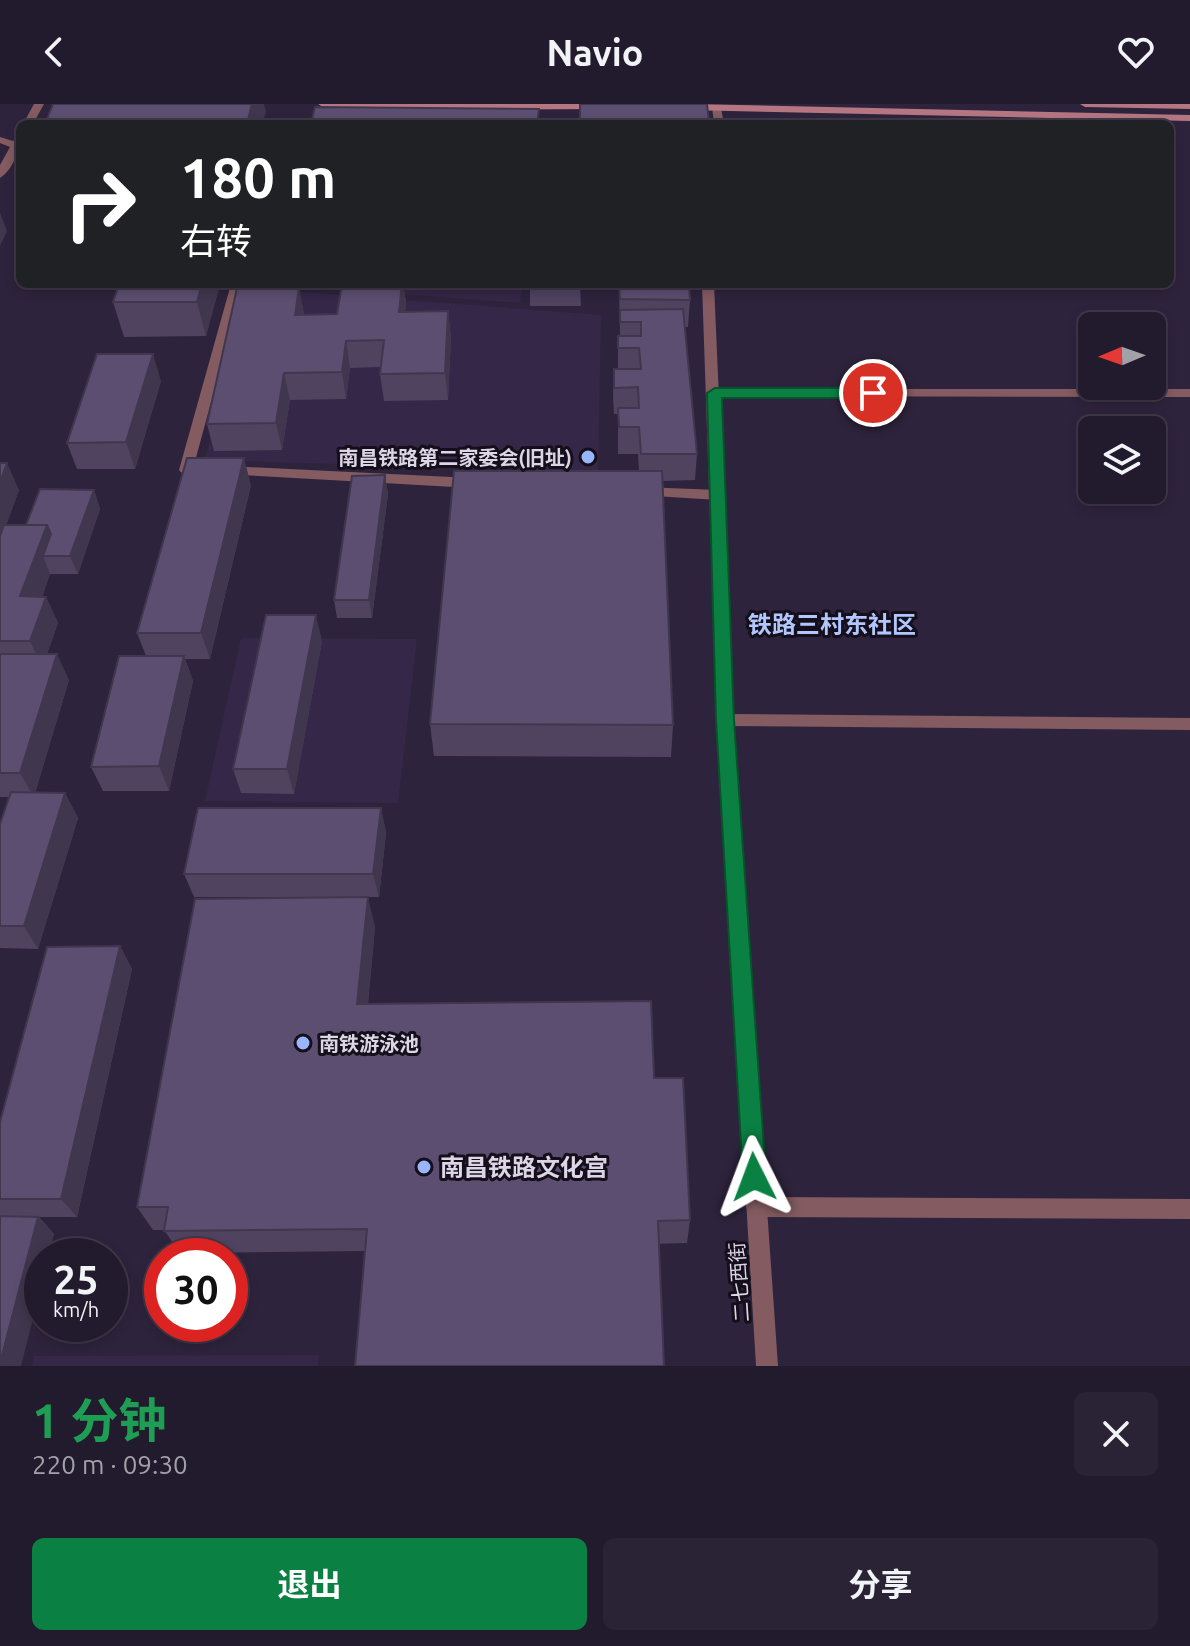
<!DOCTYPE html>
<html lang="zh">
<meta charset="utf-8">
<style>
:root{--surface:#221a2d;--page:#2a2335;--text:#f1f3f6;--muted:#a2a1aa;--line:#3f3849;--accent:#0b8043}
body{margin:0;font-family:Ubuntu,"Noto Sans SC",sans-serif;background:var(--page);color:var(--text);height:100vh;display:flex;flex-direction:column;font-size:30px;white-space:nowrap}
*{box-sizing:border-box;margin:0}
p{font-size:26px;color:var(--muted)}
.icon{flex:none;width:44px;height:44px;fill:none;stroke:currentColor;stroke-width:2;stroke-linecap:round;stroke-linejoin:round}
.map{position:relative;height:1262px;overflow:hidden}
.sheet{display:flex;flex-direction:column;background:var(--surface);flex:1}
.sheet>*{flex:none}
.banner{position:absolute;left:16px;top:16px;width:1158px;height:168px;border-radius:12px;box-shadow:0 4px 12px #0003,0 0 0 2px var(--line);background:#202124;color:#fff;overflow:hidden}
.needle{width:52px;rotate:268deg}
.buttons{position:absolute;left:1078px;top:208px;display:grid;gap:16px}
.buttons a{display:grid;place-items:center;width:88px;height:88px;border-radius:12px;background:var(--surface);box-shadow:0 4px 12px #0003,0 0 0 2px var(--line);font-size:40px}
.speed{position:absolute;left:24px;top:1134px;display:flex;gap:16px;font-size:40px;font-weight:700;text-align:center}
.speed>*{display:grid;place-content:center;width:104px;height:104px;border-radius:50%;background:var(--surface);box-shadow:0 4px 12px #0003,0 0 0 2px var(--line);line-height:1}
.speed small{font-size:20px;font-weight:400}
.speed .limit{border:12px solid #d22;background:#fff;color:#111}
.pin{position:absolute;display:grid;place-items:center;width:68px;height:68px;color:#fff;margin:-34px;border:4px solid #fff;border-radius:50%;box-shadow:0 2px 8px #0007}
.me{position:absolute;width:88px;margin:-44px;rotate:357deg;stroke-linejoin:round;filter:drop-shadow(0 0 6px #0008)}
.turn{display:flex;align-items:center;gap:28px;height:168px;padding:0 32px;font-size:36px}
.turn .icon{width:104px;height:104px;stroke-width:2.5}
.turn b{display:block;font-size:56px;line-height:68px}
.round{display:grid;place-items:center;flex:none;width:84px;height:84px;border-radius:12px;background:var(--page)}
.summary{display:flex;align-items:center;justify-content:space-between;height:136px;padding:0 32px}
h1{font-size:48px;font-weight:700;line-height:60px;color:#1e9e55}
.action{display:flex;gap:16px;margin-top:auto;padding:16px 32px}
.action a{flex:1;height:92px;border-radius:12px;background:var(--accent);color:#fff;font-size:32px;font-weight:700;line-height:92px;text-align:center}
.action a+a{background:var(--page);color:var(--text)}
header{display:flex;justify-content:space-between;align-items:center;height:104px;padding:0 32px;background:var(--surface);font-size:36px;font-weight:700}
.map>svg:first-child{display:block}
.built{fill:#352747}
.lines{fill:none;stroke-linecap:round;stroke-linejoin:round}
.lane{fill:#835b61;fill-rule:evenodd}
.street{fill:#835b61;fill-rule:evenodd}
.secondary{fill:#b57681;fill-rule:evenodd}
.wall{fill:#4f4360}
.shaded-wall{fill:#40374e}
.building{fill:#5c4e70;stroke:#40374e;stroke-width:2}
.route{fill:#0b8043;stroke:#07532c;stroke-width:2}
.poi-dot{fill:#98b5fd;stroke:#140f1a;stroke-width:3}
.labels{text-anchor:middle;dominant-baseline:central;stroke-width:6;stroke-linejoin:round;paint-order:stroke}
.poi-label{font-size:20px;font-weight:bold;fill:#dbd5e6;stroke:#140f1a;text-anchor:end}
.street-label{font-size:20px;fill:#dbd5e6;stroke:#140f1a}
.quarter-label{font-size:24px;font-weight:bold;fill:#b0c6fc;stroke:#140f1a}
.near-poi-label{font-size:24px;font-weight:bold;fill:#dbd5e6;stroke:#140f1a;text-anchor:start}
</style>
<header><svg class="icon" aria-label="back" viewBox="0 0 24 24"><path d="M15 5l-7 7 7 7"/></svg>Navio<svg class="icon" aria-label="heart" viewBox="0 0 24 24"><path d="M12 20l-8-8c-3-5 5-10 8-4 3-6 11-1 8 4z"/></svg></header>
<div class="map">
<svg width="1190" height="1262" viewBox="0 0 1190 1262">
<rect width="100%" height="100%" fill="#2e233c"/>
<path class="built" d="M267,180H522L520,199Z
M247,184L601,211L598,368L205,356Z
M241,534L417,535L398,699L205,697Z
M319,1251L318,1262H32L34,1252Z"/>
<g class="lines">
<path class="lane" d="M34,0H44L33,20H23Z
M20,31C20,46 13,66 0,74V61L10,43L0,39V33L13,37Z
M231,180H243L194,361L203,366C198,373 184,373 179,366Z
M715,285H1190V293L710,292L709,289Z
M228,362L472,374L479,379L472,384L223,370L221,367L223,364Z
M643,383L718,386L725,391L718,396L638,391L636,388Z
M725,610L1190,614V626L725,622L719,620L717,616L719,612Z
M756,1093L1190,1095V1115L756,1113L749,1110L746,1103L749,1096Z"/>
<path class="street" d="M712,2L721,4L724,20H714Z
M702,180H714L733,616L778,1262H756L717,616Z"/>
<path class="secondary" d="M318,0H606L607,2L602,5L449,6L323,3Z
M691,0L1190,11V17L685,6L680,3Z
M1080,0H1190V5L1085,3Z"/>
</g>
<path class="wall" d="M579,0L709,18V20H580Z
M119,180H220L206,232L124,233L113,198Z
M342,180H403L406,198L405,208L448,207L451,234L448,296L384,297L380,270L381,263L350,264L346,295L290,296L282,346L214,347L207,320L299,184L304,210H337Z
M530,180H580L581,202H530Z
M619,180L690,196L688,223H685L697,350L695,376L663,377L673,621L671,653L434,652L430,620L639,367L638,350H618V310H614L613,292L614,265H618V232H620Z
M161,277L135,365H77L67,339Z
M0,359L19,386L6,421H26L94,386L100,405L78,470H50L42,493H46L58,519L47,550L69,576L35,689H65L78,714L38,845L0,844V720L9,693H0Z
M385,371L388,390L372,514H337L334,496Z
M251,381L210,555H185L193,577L169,687H103L91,663L146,552L137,529Z
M322,537L294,690L241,689L233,665Z
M381,704L386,729L379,793H194L184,770Z
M375,823L368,900L654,974L690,1116L687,1139L365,1147L180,1149L164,1126H153L137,1103Z
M120,842L132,865L77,1113H39L54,1130L0,1262V1018Z"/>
<path class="shaded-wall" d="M252,0H264L266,8L262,20H247Z
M0,109L7,127L0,142Z
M202,180H220L206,232L197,198Z
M402,180H403L406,198L402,235L399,208Z
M299,184L304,210L295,211Z
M448,207L451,234L448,296L445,269Z
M346,237L350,264L346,295L342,268Z
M153,250L161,277L135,365L126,338Z
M284,269L290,296L282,346L276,319Z
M244,354L251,381L210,555L201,529Z
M7,359L19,386L0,438V379Z
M385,371L388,390L372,514L369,496Z
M94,386L100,405L78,470L70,452Z
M47,421L58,448L43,452L50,470L33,519L20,492Z
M46,493L58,519L42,563L30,537Z
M316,511L322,537L294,690L287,665Z
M57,550L69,576L34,693L20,669Z
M184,552L193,577L169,687L159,662Z
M65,689L78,714L38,845L24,822Z
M381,704L386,729L379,793L373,770Z
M368,793L375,823L365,928L357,900Z
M120,842L132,865L77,1113L61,1095Z
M38,1113L54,1130L49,1152H42V1179L21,1262H0Z"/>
<path class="building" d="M53,0H252L247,20H45Z
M580,0H707L709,18L580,19Z
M315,3L539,5L537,20H311Z
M119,180H202L197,198H113Z
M342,180H402L399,208L448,207L445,269L380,270L384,236L346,237L342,268L284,269L276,319L207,320L237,184H299L295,211L337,210Z
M530,180H580V183L530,184Z
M619,180H689L690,196L620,195Z
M683,205L697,350H641L639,323H619L618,304H639L638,283L614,284V265H641L639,244H618V232H641V218H620V206Z
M97,250H153L126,338L67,339Z
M187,354H244L201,529H137Z
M0,359H7L0,379Z
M454,367H662L673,621L430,620Z
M385,371L369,496H334L352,372Z
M40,385L94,386L70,452H43L51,430L47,421H26Z
M4,421H47L20,492L46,493L30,537H0V432Z
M266,511H316L287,665H233Z
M0,550H57L20,669H0Z
M119,552H184L159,662L91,663Z
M11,688L65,689L24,822H0V720Z
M198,704H381L373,770H184Z
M368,793L357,900L651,897L654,974H683L690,1116L658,1117L664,1262H355L367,1125L164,1127L168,1103H137L195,795Z
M120,842L61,1095H0V1018L47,843Z
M0,1112L38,1113L0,1259Z"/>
<path class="route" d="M715,284H873L880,289L873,294H722L734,616L766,1073L762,1081L754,1084L746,1081L743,1073L716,616L707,289Z"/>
<g class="poi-dot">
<circle cx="588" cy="353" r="8"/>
<circle cx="303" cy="939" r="8"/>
<circle cx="424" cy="1063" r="8"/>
</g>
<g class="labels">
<g class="poi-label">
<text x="572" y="353">南昌铁路第二家委会(旧址)</text>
<text x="319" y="939" text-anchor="start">南铁游泳池</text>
</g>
<g class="street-label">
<text transform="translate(739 1178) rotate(-94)">二七西街</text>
</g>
<g class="quarter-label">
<text x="832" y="520">铁路三村东社区</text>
</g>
<g class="near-poi-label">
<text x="440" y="1063">南昌铁路文化宫</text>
</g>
</g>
</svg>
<div class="buttons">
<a><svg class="needle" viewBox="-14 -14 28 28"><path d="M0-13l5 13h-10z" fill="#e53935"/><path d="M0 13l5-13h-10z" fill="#a2a1aa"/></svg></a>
<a><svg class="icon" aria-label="layers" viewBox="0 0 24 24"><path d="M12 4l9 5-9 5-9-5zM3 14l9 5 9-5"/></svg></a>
</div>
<div class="speed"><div>25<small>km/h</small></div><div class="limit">30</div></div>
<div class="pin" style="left:873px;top:289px;background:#d93025"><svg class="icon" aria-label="arrive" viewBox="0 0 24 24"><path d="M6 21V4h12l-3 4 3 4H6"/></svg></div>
<svg class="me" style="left:754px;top:1073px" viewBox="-20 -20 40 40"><path d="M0-17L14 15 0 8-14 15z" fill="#0b8043" stroke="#fff" stroke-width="4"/></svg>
<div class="banner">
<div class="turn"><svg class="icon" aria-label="right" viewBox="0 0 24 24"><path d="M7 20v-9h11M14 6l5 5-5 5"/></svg><div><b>180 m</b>右转</div></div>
</div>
</div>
<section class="sheet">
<div class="summary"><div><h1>1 分钟</h1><p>220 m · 09:30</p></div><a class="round"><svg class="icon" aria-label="close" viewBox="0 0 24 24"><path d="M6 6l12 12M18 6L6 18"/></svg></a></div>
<div class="action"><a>退出</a><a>分享</a></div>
</section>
